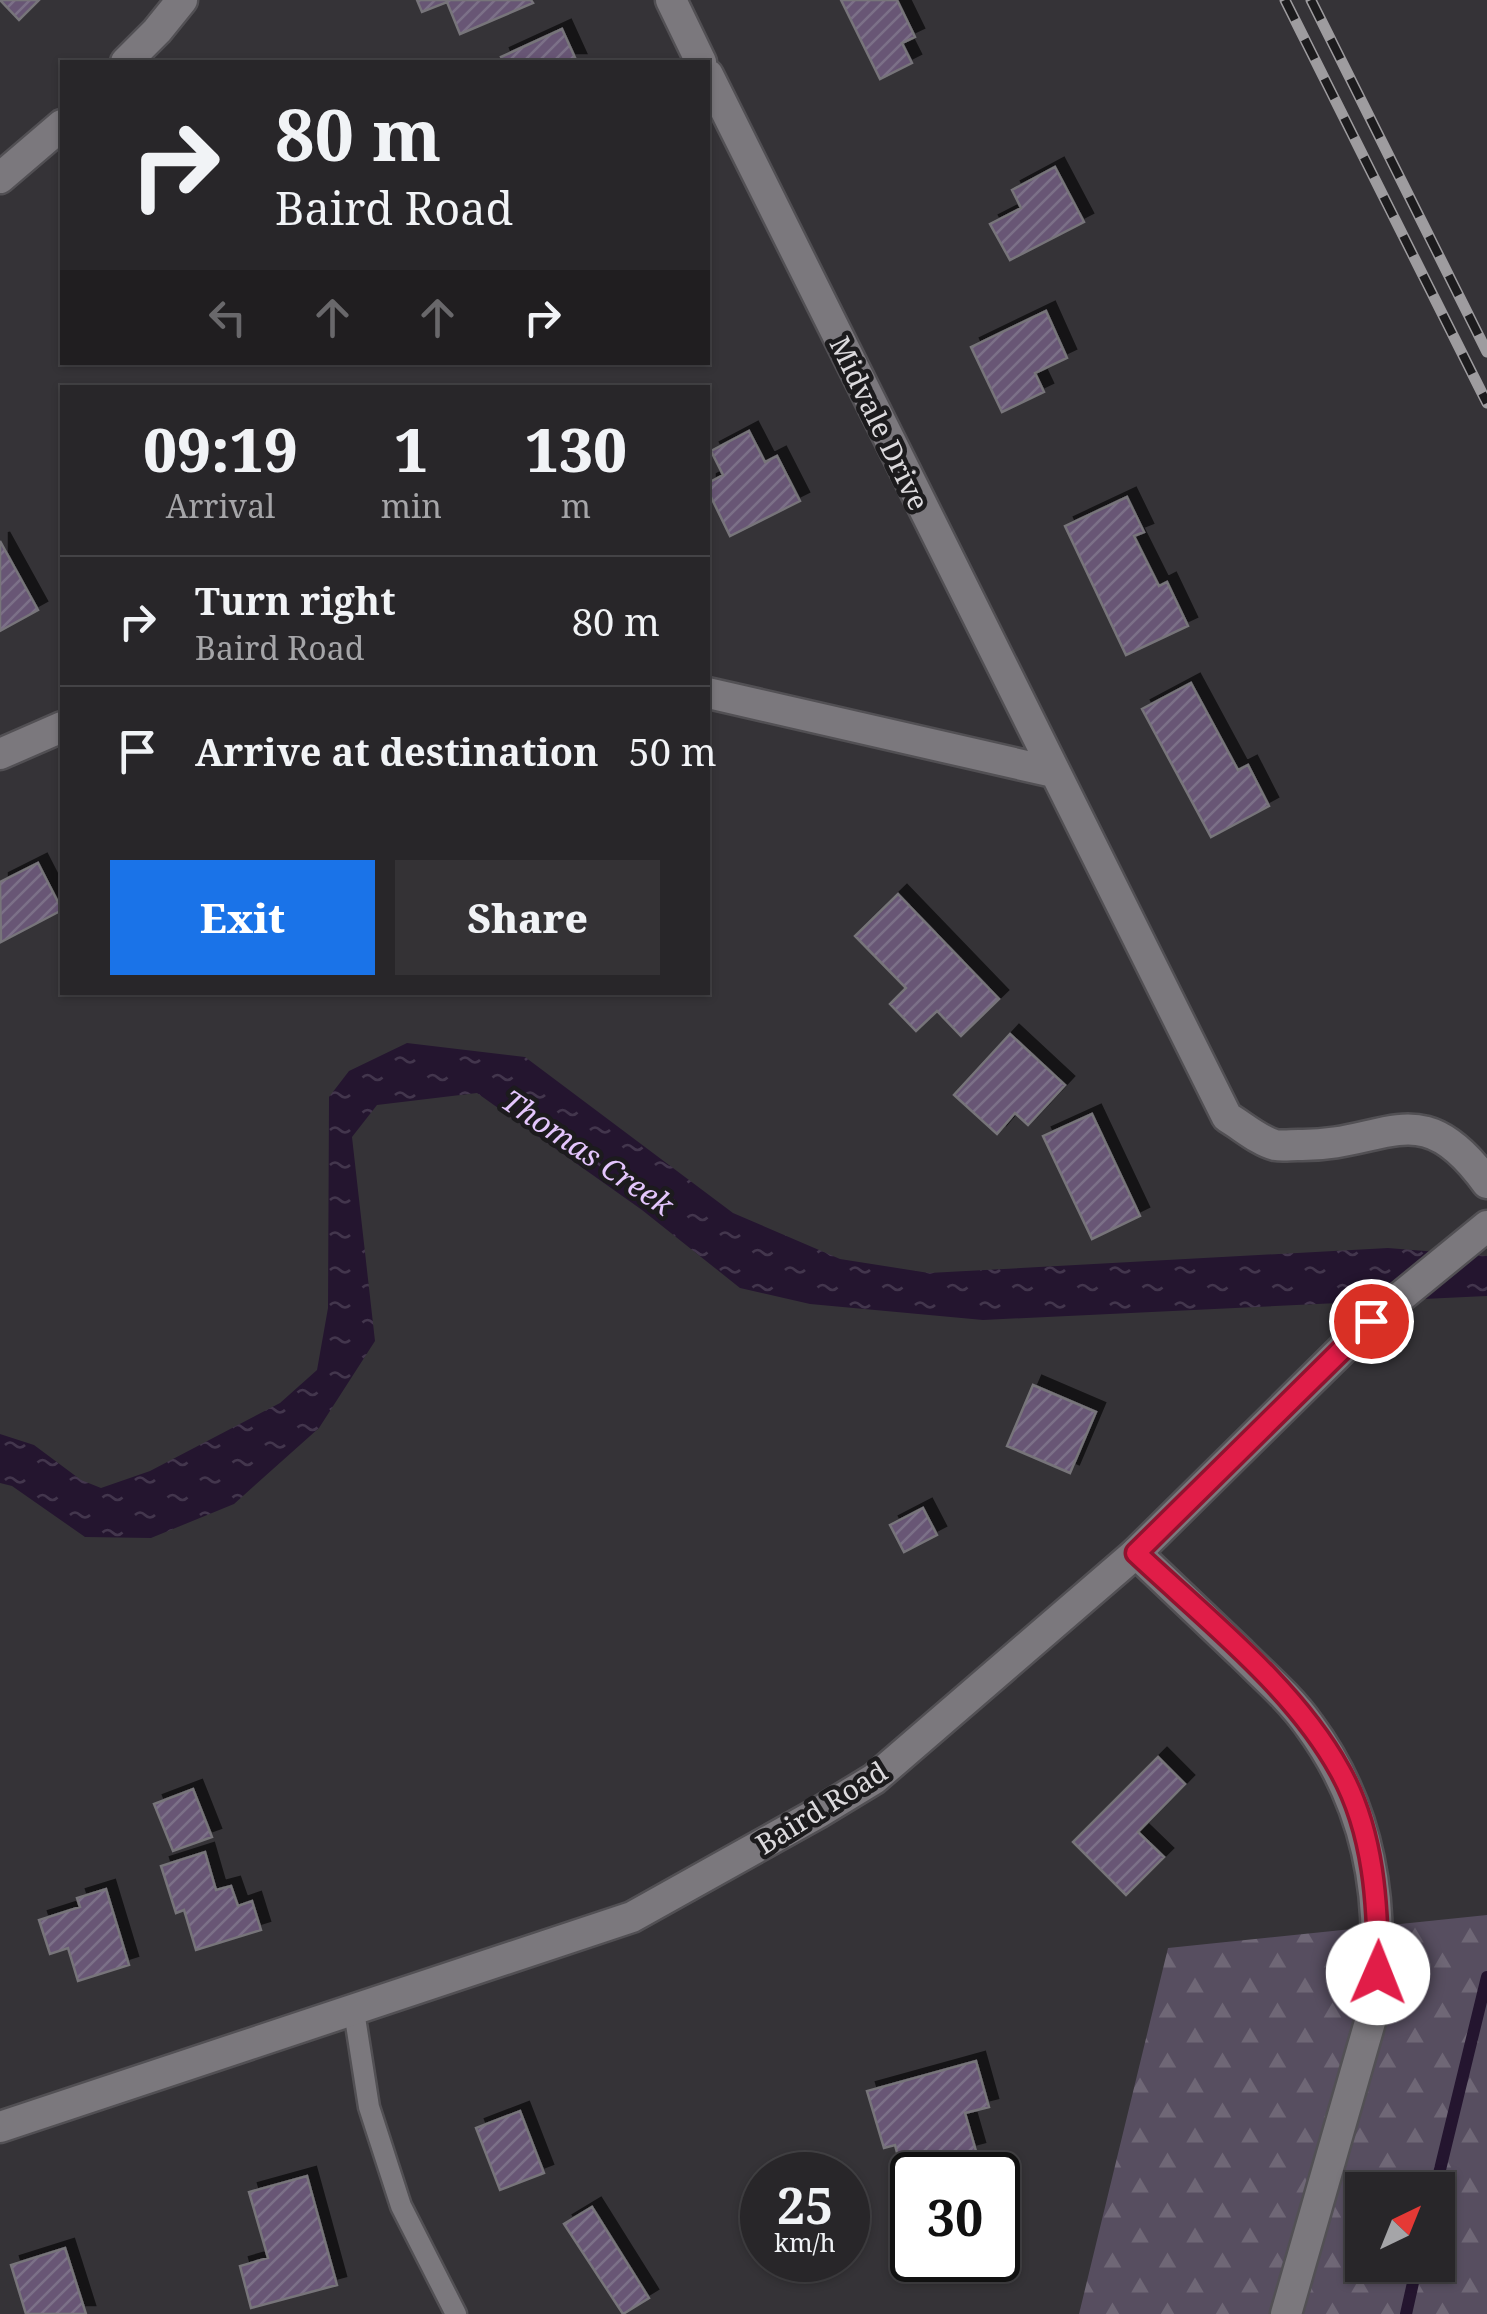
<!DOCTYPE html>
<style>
:root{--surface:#282629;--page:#343235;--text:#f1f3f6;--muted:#a5a5a8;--line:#444346;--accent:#1a73e8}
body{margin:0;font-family:"Noto Serif",serif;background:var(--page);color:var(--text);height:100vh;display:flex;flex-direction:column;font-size:38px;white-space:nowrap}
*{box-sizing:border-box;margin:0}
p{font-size:32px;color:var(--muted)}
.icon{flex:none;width:55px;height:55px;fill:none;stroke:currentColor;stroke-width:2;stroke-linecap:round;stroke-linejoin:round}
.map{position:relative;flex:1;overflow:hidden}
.drawer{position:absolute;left:60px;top:385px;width:650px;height:610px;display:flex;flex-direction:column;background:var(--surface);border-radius:0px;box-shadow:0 2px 8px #0004,0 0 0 2px var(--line)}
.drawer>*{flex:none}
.banner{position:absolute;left:60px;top:60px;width:650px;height:305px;border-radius:0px;box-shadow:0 2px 8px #0004,0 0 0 2px var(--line);background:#282629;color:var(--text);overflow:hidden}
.needle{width:65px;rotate:43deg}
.buttons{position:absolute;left:1345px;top:2172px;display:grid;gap:20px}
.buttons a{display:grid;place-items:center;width:110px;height:110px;border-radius:0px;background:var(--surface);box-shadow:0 2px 8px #0004,0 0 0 2px var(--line);font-size:50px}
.speed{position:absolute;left:740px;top:2152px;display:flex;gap:20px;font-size:50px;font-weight:700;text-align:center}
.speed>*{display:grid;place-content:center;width:130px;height:130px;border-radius:50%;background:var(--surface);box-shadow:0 2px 8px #0004,0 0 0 2px var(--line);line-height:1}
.speed small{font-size:25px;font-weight:400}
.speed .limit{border:5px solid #111;border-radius:15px;background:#fff;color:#111}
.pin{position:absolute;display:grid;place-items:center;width:85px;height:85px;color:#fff;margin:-42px;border:5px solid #fff;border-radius:50%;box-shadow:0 2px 10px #0007}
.me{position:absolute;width:110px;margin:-55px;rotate:1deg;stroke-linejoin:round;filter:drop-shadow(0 0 8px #0008)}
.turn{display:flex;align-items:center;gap:35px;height:210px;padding:0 50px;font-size:45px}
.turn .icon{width:130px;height:130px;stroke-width:2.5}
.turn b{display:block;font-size:70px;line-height:85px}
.lanes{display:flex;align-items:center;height:95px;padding:0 50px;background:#0003;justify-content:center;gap:50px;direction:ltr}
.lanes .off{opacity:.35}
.eta{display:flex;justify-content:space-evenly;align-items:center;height:170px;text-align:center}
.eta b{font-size:60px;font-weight:800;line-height:70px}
.action{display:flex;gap:20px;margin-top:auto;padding:20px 50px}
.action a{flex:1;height:115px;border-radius:0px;background:var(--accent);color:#fff;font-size:40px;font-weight:800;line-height:115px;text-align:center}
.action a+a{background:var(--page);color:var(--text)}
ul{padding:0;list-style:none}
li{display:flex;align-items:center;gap:30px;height:130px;padding:0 50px;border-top:2px solid var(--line)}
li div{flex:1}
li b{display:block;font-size:38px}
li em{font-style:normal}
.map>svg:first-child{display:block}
.forest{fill:url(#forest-firs);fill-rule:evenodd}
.water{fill:url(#water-ripples)}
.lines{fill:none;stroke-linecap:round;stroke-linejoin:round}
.stream{stroke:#24152f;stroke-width:12}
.building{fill:url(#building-hatch);stroke:#77747a;stroke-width:2.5;filter:url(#shadow)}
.service-casing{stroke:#525054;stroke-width:25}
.minor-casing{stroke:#525054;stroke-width:35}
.tertiary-casing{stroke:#525054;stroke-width:35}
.service{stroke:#7b787d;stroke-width:20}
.minor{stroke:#7b787d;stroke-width:30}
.tertiary{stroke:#7b787d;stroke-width:30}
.rail-casing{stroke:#9e9c9f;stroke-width:11}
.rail{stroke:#1c1b1d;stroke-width:8;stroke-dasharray:22;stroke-linecap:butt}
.route-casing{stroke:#92132f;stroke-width:25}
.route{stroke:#e11d48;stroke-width:18}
.labels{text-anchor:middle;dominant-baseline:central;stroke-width:9;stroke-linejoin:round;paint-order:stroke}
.street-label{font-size:28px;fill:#dcdadd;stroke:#1c1b1d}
.water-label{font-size:30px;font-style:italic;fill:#e4c6fd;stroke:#1c1b1d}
</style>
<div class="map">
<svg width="1487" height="2314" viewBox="0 0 1487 2314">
<defs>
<pattern id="forest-firs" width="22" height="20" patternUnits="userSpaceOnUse" patternTransform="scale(2.5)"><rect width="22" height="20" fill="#574e60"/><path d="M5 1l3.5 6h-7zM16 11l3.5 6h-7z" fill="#6f6776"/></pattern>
<pattern id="water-ripples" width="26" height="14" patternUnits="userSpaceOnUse" patternTransform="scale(2.5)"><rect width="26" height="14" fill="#24152f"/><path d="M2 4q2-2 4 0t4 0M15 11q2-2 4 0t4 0" fill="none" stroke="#43364d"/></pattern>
<pattern id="building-hatch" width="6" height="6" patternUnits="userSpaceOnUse" patternTransform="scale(2.5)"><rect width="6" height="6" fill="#675775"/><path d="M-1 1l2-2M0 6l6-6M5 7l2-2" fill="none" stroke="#7c6f88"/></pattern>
<filter id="shadow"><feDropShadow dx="9" dy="-9" stdDeviation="0" flood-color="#0009"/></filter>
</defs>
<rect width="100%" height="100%" fill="#353337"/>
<path class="forest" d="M1487,1915V2314H1079L1168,1948ZM1362,2190H1438V2265H1362Z"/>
<path class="water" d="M407,1043L525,1057L733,1213L840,1259L929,1273L1388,1248L1487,1256V1296L983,1320L810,1304L740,1288L642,1210L477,1093L377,1105L352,1137L375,1341L319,1428L234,1504L151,1538L85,1537L12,1486L0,1483V1434L34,1445L81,1480L101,1488L150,1471L280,1403L317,1370L328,1308L329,1097L349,1071Z"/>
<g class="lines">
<path class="stream" d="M1435,2190L1487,1977
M1406,2314L1417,2265"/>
</g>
<path class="building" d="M0,0H39L19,20Z
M417,0H531L533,3L460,34L447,2L422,12Z
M841,0H897L915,37L902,43L912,63L880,79Z
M562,29L577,62H503L501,57Z
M1055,167L1084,222L1010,260L990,224L1021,208L1012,190Z
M1046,311L1067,358L1035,373L1044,392L1002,412L971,347Z
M749,431L765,462L777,456L800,501L730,536L708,491V483L723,475L711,451Z
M1127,497L1144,532L1134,536L1159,586L1167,582L1188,626L1126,655L1065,526Z
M0,541L38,610L0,631Z
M1191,683L1238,770L1248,765L1269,806L1211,837L1142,709Z
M38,863L62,910L1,942L0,882Z
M898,894L999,999L961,1036L937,1011L916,1031L890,1004L906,988L855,936Z
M1010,1034L1065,1085L1028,1125L1015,1113L997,1134L954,1095Z
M1092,1114L1140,1216L1092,1239L1043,1136Z
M1033,1385L1096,1412L1070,1473L1007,1446Z
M923,1508L937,1535L904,1552L890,1525Z
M1158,1757L1185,1784L1138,1832L1164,1857L1126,1895L1073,1842Z
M193,1789L212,1837L173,1851L154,1804Z
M205,1852L216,1890L231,1886L238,1906L252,1901L261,1930L196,1950L184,1910L176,1913L161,1866Z
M106,1889L129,1965L78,1981L68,1948L50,1954L39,1920L80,1907L77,1898Z
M976,2061L989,2107L965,2113L976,2151L942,2160L945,2172L912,2175V2181L905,2183L895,2145L884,2148L867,2091Z
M520,2111L544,2173L500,2190L476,2128Z
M307,2176L337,2285L251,2308L240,2266L268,2258L249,2192Z
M592,2207L649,2298L623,2314L564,2224Z
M65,2248L86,2314H26L11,2265Z"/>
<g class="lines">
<g class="service-casing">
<path id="service" d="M354,2011L369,2107L401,2206L456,2314"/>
</g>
<g class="minor-casing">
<path id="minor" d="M671,0L701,62
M126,62L157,31L182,0
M708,75L1227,1117C1241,1125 1259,1141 1275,1145C1282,1146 1291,1145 1298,1145C1386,1147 1420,1090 1487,1183
M0,178L62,125
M708,693L1053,772
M0,754L62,727
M1136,1553C1171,1586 1206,1620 1241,1653C1264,1676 1290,1698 1309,1725C1374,1813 1387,1916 1370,2022L1286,2314"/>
</g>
<g class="tertiary-casing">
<path id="tertiary" d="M0,2127L632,1917L818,1813L874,1779L1136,1553L1371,1321L1487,1226"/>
</g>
<use href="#service" class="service"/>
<use href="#minor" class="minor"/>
<use href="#tertiary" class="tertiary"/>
<g class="rail-casing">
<path id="rail" d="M1285,0L1487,403
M1311,0L1487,352"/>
</g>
<use href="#rail" class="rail"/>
</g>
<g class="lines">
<g class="route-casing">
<path id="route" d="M1371,1321L1136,1553C1205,1618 1294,1687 1340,1771C1374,1832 1378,1905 1378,1973"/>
</g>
<use href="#route" class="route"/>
</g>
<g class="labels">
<g class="street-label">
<text transform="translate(880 423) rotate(64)">Midvale Drive</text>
<text transform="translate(821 1807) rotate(-32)">Baird Road</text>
</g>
<g class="water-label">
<text transform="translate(588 1152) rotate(34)">Thomas Creek</text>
</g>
</g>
</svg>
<div class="buttons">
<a><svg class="needle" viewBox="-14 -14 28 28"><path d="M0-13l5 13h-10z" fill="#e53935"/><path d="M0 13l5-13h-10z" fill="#a5a5a8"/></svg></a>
</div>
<div class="speed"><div>25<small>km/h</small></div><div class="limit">30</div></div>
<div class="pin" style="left:1371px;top:1321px;background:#d93025"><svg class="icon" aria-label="arrive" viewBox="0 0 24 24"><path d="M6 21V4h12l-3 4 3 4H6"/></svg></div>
<svg class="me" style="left:1378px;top:1973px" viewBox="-20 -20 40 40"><circle r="19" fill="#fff"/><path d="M0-13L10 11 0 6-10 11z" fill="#e11d48"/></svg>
<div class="banner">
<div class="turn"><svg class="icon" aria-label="right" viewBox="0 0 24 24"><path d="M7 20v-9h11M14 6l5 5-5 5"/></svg><div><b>80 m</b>Baird Road</div></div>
<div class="lanes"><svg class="icon off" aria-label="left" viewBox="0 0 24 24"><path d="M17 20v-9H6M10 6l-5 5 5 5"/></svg><svg class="icon off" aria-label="ahead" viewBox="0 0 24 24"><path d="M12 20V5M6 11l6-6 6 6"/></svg><svg class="icon off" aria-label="ahead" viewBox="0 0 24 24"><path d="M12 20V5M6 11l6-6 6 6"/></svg><svg class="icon" aria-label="right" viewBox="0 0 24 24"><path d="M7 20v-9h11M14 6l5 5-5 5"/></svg></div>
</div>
<section class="drawer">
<div class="eta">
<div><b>09:19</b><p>Arrival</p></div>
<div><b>1</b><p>min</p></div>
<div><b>130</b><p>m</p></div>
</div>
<ul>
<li><svg class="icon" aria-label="right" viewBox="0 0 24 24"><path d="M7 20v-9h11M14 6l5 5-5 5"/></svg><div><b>Turn right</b><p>Baird Road</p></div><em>80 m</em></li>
<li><svg class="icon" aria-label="arrive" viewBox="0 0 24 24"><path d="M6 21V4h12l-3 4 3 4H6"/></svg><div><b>Arrive at destination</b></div><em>50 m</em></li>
</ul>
<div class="action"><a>Exit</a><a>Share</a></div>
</section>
</div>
